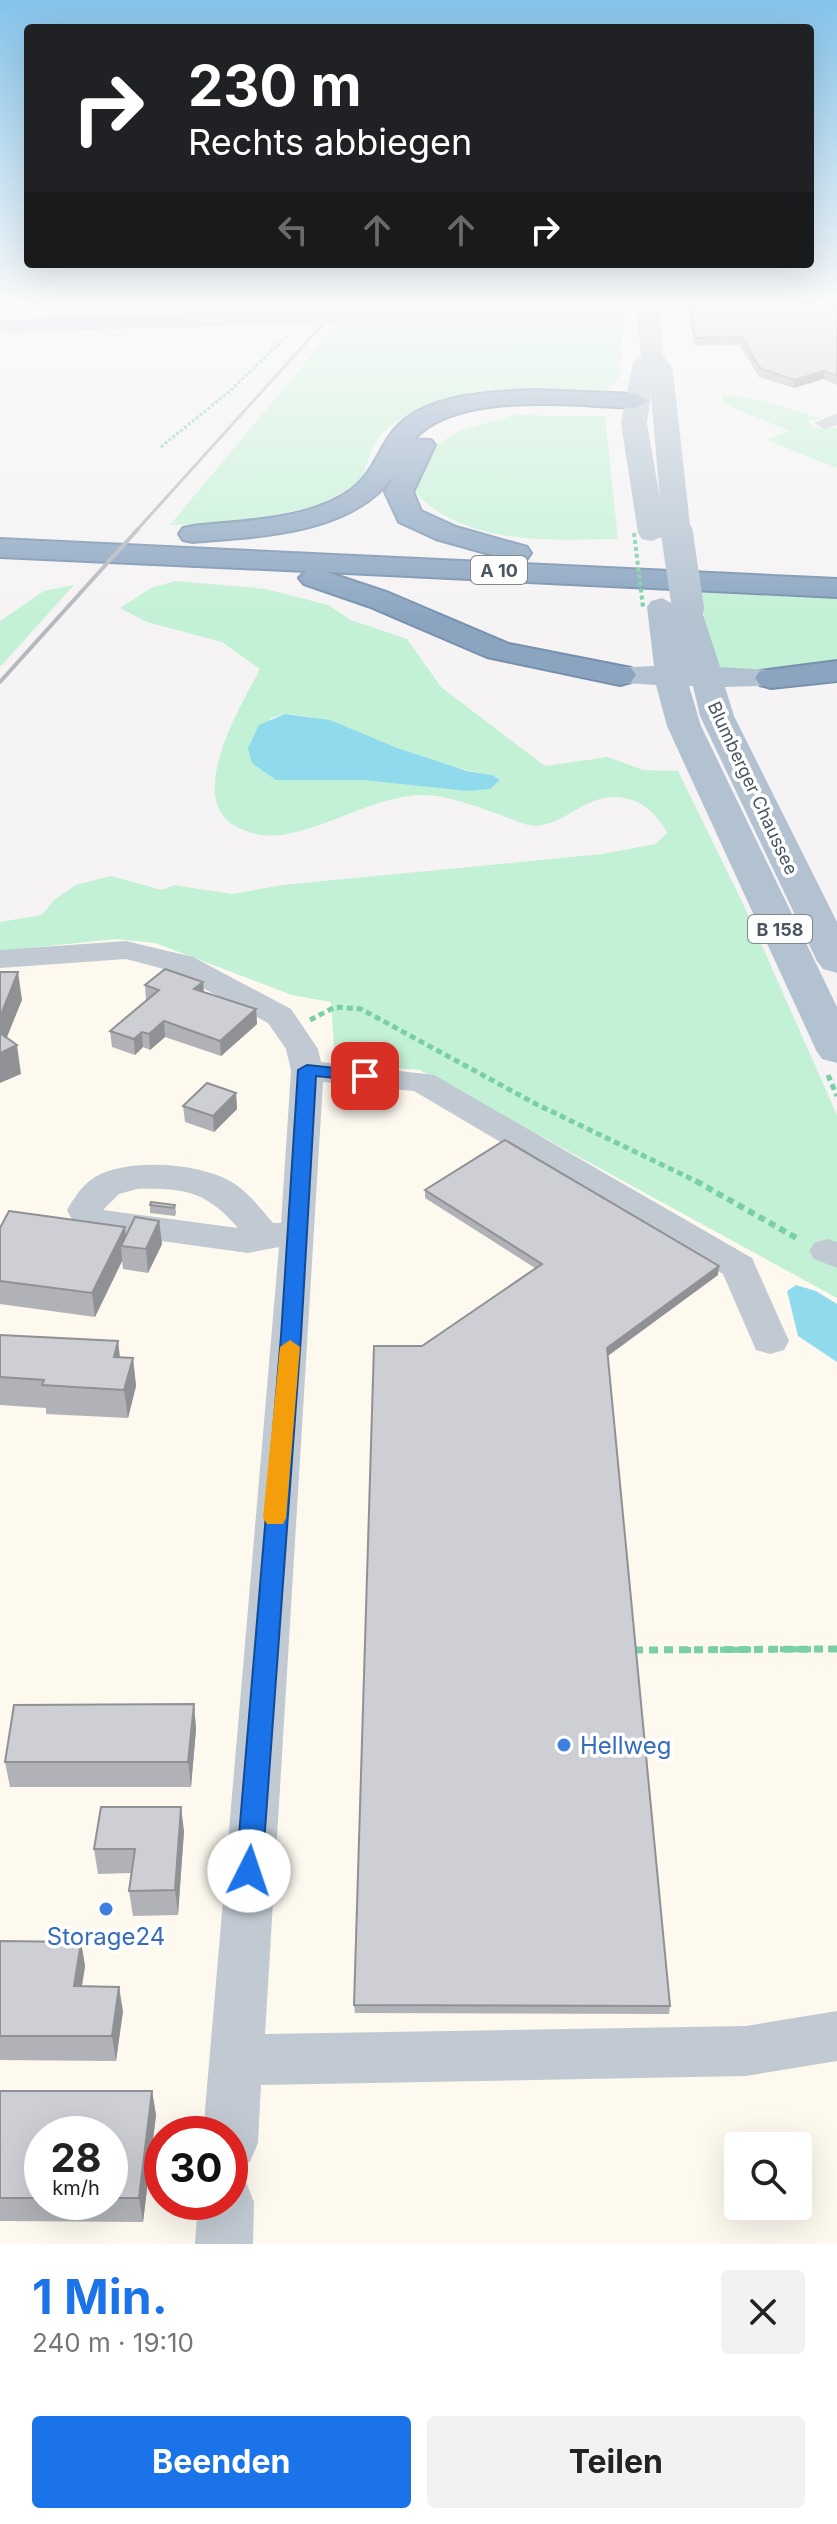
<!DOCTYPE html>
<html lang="de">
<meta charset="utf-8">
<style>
:root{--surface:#fff;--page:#f2f2f2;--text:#222;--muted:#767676;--accent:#1a73e8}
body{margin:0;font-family:Inter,sans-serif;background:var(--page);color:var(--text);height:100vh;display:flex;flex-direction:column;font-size:30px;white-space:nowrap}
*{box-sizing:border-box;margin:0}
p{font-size:26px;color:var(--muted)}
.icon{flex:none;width:44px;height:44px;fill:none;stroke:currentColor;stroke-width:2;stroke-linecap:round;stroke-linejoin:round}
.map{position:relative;height:2244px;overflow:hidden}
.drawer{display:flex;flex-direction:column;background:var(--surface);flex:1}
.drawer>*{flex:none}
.top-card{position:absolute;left:24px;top:24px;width:790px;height:244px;border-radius:8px;box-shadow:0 8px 32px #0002;background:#202124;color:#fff;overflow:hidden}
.controls{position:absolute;left:724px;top:2132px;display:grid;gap:16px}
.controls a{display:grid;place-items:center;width:88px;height:88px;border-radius:8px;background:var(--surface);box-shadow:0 8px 32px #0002;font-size:40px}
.speed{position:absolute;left:24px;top:2116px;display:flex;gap:16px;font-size:40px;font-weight:700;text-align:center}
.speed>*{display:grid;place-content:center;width:104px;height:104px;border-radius:50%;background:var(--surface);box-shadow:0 8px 32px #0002;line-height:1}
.speed small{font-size:20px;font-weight:400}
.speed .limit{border:12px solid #d22;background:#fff;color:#111}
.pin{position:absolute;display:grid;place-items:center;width:68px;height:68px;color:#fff;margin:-34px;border-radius:16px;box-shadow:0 4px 12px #0006}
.me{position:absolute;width:88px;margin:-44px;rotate:4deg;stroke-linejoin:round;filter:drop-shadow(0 0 6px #0008)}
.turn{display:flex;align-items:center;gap:28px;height:168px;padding:0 32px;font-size:36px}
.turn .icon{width:104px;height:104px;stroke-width:2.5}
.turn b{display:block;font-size:56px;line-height:68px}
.lanes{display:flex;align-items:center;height:76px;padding:0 32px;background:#0003;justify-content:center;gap:40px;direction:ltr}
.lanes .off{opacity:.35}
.round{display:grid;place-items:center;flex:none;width:84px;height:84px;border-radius:8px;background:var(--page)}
.overview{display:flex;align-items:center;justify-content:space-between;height:136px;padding:0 32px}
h1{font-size:48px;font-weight:700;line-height:60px;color:var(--accent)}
.action{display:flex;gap:16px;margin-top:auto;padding:16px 32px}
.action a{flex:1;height:92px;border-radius:8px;background:var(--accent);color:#fff;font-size:32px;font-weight:700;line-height:92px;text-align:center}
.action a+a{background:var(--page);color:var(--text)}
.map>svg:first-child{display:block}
.commercial{fill:#fdf9ef;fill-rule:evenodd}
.green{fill:#c3f1d5;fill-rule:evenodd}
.water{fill:#90daee}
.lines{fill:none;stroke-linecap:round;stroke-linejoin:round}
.highway-casing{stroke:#7690ad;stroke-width:4}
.path-far3{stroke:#7ad0a6;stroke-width:3;stroke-dasharray:3 2;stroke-linecap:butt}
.path-far2{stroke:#7ad0a6;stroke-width:5;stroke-dasharray:6 4;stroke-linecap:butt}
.path-far1{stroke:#7ad0a6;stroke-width:6;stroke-dasharray:7 5;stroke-linecap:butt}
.path{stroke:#7ad0a6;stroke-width:7;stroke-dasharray:9 6;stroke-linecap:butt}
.minor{fill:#c1cad2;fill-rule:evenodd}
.major{fill:#b3c2d1;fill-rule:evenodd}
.highway{fill:#8ba5c1;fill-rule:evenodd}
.rail-far1{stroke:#b5b8bd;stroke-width:3}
.rail{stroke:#b5b8bd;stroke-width:4}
.path-bridge{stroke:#7ad0a6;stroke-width:4;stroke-dasharray:4 3;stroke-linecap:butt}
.major-bridge{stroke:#b3c2d1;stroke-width:32}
.wall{fill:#b0b2b7;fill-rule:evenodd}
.shaded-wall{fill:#909195}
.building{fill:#cdcfd5;stroke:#909195;stroke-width:2}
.route{fill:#1a73e8;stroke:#114b97;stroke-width:2}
.slow{fill:#f59e0b}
.shop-dot{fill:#3f7fe0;stroke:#fff;stroke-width:3}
.labels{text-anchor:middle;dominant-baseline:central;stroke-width:7;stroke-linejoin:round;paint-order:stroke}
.shield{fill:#fff;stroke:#808990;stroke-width:2}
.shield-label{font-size:18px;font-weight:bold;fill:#4a5661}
.far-street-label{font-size:18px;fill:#4a5661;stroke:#fff}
.near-shop-label{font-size:24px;fill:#366cbe;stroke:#fff;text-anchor:start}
</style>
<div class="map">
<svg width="837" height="2244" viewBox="0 0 837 2244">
<rect width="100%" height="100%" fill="#f5f3f3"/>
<path class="commercial" d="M117,939L155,943L292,995L332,1002L336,1063L420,1070L837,1298V2244H0V951ZM42,2134H110V2202H42ZM162,2134H230V2202H162ZM738,2146H798V2206H738Z"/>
<path class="green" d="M625,310L619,377L604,395C549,398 405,389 376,442C369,453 366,469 361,482L316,506L246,522L170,525L340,321Z
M723,394L765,401L820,418L808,421L813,427L837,428V468L767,440L790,431L722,403Z
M514,415L605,416L618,539C546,540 466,546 413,491L438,444L459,431Z
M175,581L266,589L328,605L351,620L407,639L441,687L545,766L608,757L643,770L678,771L746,910L837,1115V1298L420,1070L335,1063L331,1002L292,995L155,943L116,939L0,951V922L42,915L54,900L76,885L111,876L162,890L174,885L232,894L283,885L603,854L655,844L667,833C652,802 620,787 587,804C571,812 557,823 538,826C529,827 517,821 509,818C480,808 440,791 409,796C367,802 329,826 287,834C266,837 254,836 235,826C185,798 241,705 260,669L222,642L147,622L120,608L151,588ZM286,714C327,716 358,733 397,748C428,760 460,770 492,775L276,780L270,718Z
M74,585L0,667V621L44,591Z
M699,589L837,596V668L806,671L714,670Z"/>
<path class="water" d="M285,714L330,720L397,748L467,771L492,775L500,780L490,789L467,791L364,780H276L252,763L248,748L259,725Z
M796,1285L816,1291L837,1304V1362L798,1336L787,1291Z"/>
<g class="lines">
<g class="highway-casing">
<path id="highway" d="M532,390L636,394L648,401L636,408C576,406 458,390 414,439L431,440L435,445L413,492L421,511L456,527L527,547L531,553L527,559L517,562L436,539L399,522L385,492L395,474C352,535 260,536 193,542L183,540L179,534L183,528L193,526C244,520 308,521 352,489C373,473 378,450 394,430C424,394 489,392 532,390Z
M0,539L837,579V597L326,572L389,593L509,644L631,668L636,675L631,682L620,685L487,657L368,606L304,584L299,578L306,571L0,557Z
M837,661V681L771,688L760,685L755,678L760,671Z"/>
</g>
<path class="path-far3" d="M161,447L231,390L288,335"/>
<path class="path-far2" d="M310,1020L335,1007L361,1009L536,1104L700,1183
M828,1075L837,1096"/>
<path class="path-far1" d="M696,1181L800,1240
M684,1650L837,1649"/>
<path class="path" d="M634,1650L837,1649"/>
<path class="minor" d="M837,413V425L824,429L814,423Z
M126,941L193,957L291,1009L318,1049L321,1062L434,1075L752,1258L789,1341L784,1350L770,1354L756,1350L723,1274L414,1091L323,1082L265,2034L746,2026L837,2011V2061L746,2076L261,2085L258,2143L250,2162L230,2170V2134H203L279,1247L248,1253L89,1231L76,1228L67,1210C74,1198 82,1185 95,1177C128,1158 195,1163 228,1180C247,1190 260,1208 273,1223H281L291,1070L286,1049L268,1023L171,971L126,959L0,968V950ZM137,1189C184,1188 206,1191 238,1228L103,1210L119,1194Z
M827,1239L837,1242V1268L814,1259L809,1251L814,1243Z
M230,2175L246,2182L254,2202L253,2244H195L198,2202H230Z"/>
<path class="major" d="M435,305H659L663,355L672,368L675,389L691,534L687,540L677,542L664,536L652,541L642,539L638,533L621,423L633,363L641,357L637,312L0,333V319ZM651,395L660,499L647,423Z
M662,598L675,605L688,599L699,602L720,667L782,671L787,678L782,685L725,687L734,716L837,922V973L823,969L817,961L700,716L693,686H689L701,726L837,1007V1063L822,1059L816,1050L667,726L656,685L609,682L604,675L609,668L654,666L647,607L651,601Z"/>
<use href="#highway" class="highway"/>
<path class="rail-far1" d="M136,531L340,305"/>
<path class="rail" d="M0,682L138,529"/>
<path class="path-bridge" d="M634,533L643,607"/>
<path class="major-bridge" d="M677,534L688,608"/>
</g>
<path class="wall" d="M722,305H837V385L823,379L794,388L759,377L740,345L695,346L688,314L689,306L723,307Z
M203,982L204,992L256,1009L257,1024L221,1056L165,1037L150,1050L143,1047L135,1055L112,1047L110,1031L147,1000H146L145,985Z
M236,1093L237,1109L214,1132L185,1122L183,1106Z
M425,1190L718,1275L608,1356L670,2006L669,2014L355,2013L354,2005L422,1346L535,1268L425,1198Z
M150,1205H175L176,1213L175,1216L150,1213Z
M159,1221L162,1244L148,1273L123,1269L122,1261L95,1317L0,1304V1228L126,1235Z
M0,1335L118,1341L120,1357L133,1358L136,1386L128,1418L46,1414V1408L0,1405Z
M194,1704L196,1729L191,1787H10L5,1762Z
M184,1831L178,1915L133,1916L129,1891L131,1873L98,1874L94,1849Z
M0,1941L81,1942L85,1966L82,1986L123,2011L116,2061L0,2060Z
M0,2091H152L156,2115L143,2222L0,2221ZM42,2134H110V2202H42Z"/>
<path class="shaded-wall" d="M824,371L823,379L794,388V380Z
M18,972L22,1000L1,1052L17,1045L21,1074L0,1083V1017Z
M203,982L204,998L194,989Z
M256,1009L257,1024L221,1056L220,1041Z
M164,1021L165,1037L150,1050L149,1034Z
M142,1032L143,1047L135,1055L134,1039Z
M236,1093L237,1109L214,1132L213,1116Z
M159,1221L162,1244L148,1273L146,1249Z
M125,1227L127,1246H121L122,1261L95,1317L92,1293Z
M719,1266L718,1275L606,1357L607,1348Z
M118,1341L121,1369L114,1357Z
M133,1358L136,1386L128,1418L124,1390Z
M194,1704L196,1729L191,1787L188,1762Z
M181,1807L184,1831L178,1915L175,1890Z
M81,1942L85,1966L78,2011L74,1986Z
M119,1987L123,2011L116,2061L112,2036Z
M152,2091L156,2115L143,2222L139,2198Z"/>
<path class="building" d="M727,305H837V310H834L837,314V376L824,371L794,380L760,368L741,337L696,338L689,306L728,307Z
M165,969L203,982L194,989L256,1009L220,1041L164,1021L149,1034L142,1032L134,1039L110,1031L159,990L145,985Z
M0,972H18L0,1017Z
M0,1033L17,1045L0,1053Z
M207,1083L236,1093L213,1116L183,1106Z
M505,1140L719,1266L607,1348L670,2006L354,2005L374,1346H422L542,1264L425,1190Z
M151,1202L175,1205L174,1208L150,1205Z
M9,1211L125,1227L92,1293L0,1281V1228Z
M135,1217L159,1221L146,1249L121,1246Z
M0,1335L118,1341L114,1357L133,1358L124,1390L42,1385L44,1380L0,1377Z
M194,1704L188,1762H5L14,1705Z
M101,1807H181L175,1890L129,1891L135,1849H94Z
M0,1941L81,1942L74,1986L119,1987L112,2036H0Z
M0,2091H152L139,2198H110V2134H42V2198H0Z"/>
<linearGradient id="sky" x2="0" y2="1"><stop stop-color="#85c3ea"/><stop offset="0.49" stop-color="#fafafa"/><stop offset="1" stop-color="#fafafa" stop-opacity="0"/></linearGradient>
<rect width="837" height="619" fill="url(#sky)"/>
<path class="route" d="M307,1065L365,1071L373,1076L365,1081L316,1076L301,1336L262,1871L258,1879L249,1883L239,1879L236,1871L281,1336L298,1070Z"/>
<path class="slow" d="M290,1340L300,1347L286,1518L283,1524H267L263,1518L280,1347Z"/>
<g class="shop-dot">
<circle cx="564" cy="1745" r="8"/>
<circle cx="106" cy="1909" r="8"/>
</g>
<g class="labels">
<g class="shield">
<rect x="471" y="556" width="56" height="28" rx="6"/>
<rect x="748" y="915" width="64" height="28" rx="6"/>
</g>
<g class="shield-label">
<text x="499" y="570">A 10</text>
<text x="780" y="929">B 158</text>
</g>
<g class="far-street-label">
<text transform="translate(753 788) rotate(65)">Blumberger Chaussee</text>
</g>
<g class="near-shop-label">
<text x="580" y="1745">Hellweg</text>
<text x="106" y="1936" text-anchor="middle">Storage24</text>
</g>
</g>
</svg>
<div class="controls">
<a><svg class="icon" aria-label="search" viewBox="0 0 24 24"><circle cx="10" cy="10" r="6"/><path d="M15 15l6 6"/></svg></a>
</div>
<div class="speed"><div>28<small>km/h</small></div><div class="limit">30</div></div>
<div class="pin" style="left:365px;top:1076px;background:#d93025"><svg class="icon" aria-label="arrive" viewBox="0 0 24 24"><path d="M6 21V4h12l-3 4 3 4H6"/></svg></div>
<svg class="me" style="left:249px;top:1871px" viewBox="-20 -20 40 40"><circle r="19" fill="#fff"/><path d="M0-13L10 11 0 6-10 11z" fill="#1a73e8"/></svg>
<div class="top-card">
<div class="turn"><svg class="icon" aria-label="right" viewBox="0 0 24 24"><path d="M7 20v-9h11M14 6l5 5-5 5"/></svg><div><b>230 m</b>Rechts abbiegen</div></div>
<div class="lanes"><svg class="icon off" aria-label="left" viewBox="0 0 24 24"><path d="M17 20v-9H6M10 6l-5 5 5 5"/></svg><svg class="icon off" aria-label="ahead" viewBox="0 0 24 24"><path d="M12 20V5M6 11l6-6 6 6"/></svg><svg class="icon off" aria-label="ahead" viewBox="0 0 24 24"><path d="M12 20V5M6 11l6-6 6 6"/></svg><svg class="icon" aria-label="right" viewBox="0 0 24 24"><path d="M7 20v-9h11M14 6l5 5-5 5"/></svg></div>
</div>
</div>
<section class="drawer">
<div class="overview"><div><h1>1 Min.</h1><p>240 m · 19:10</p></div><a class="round"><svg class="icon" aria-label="close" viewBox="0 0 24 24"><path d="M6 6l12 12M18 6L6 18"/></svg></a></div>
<div class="action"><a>Beenden</a><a>Teilen</a></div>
</section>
